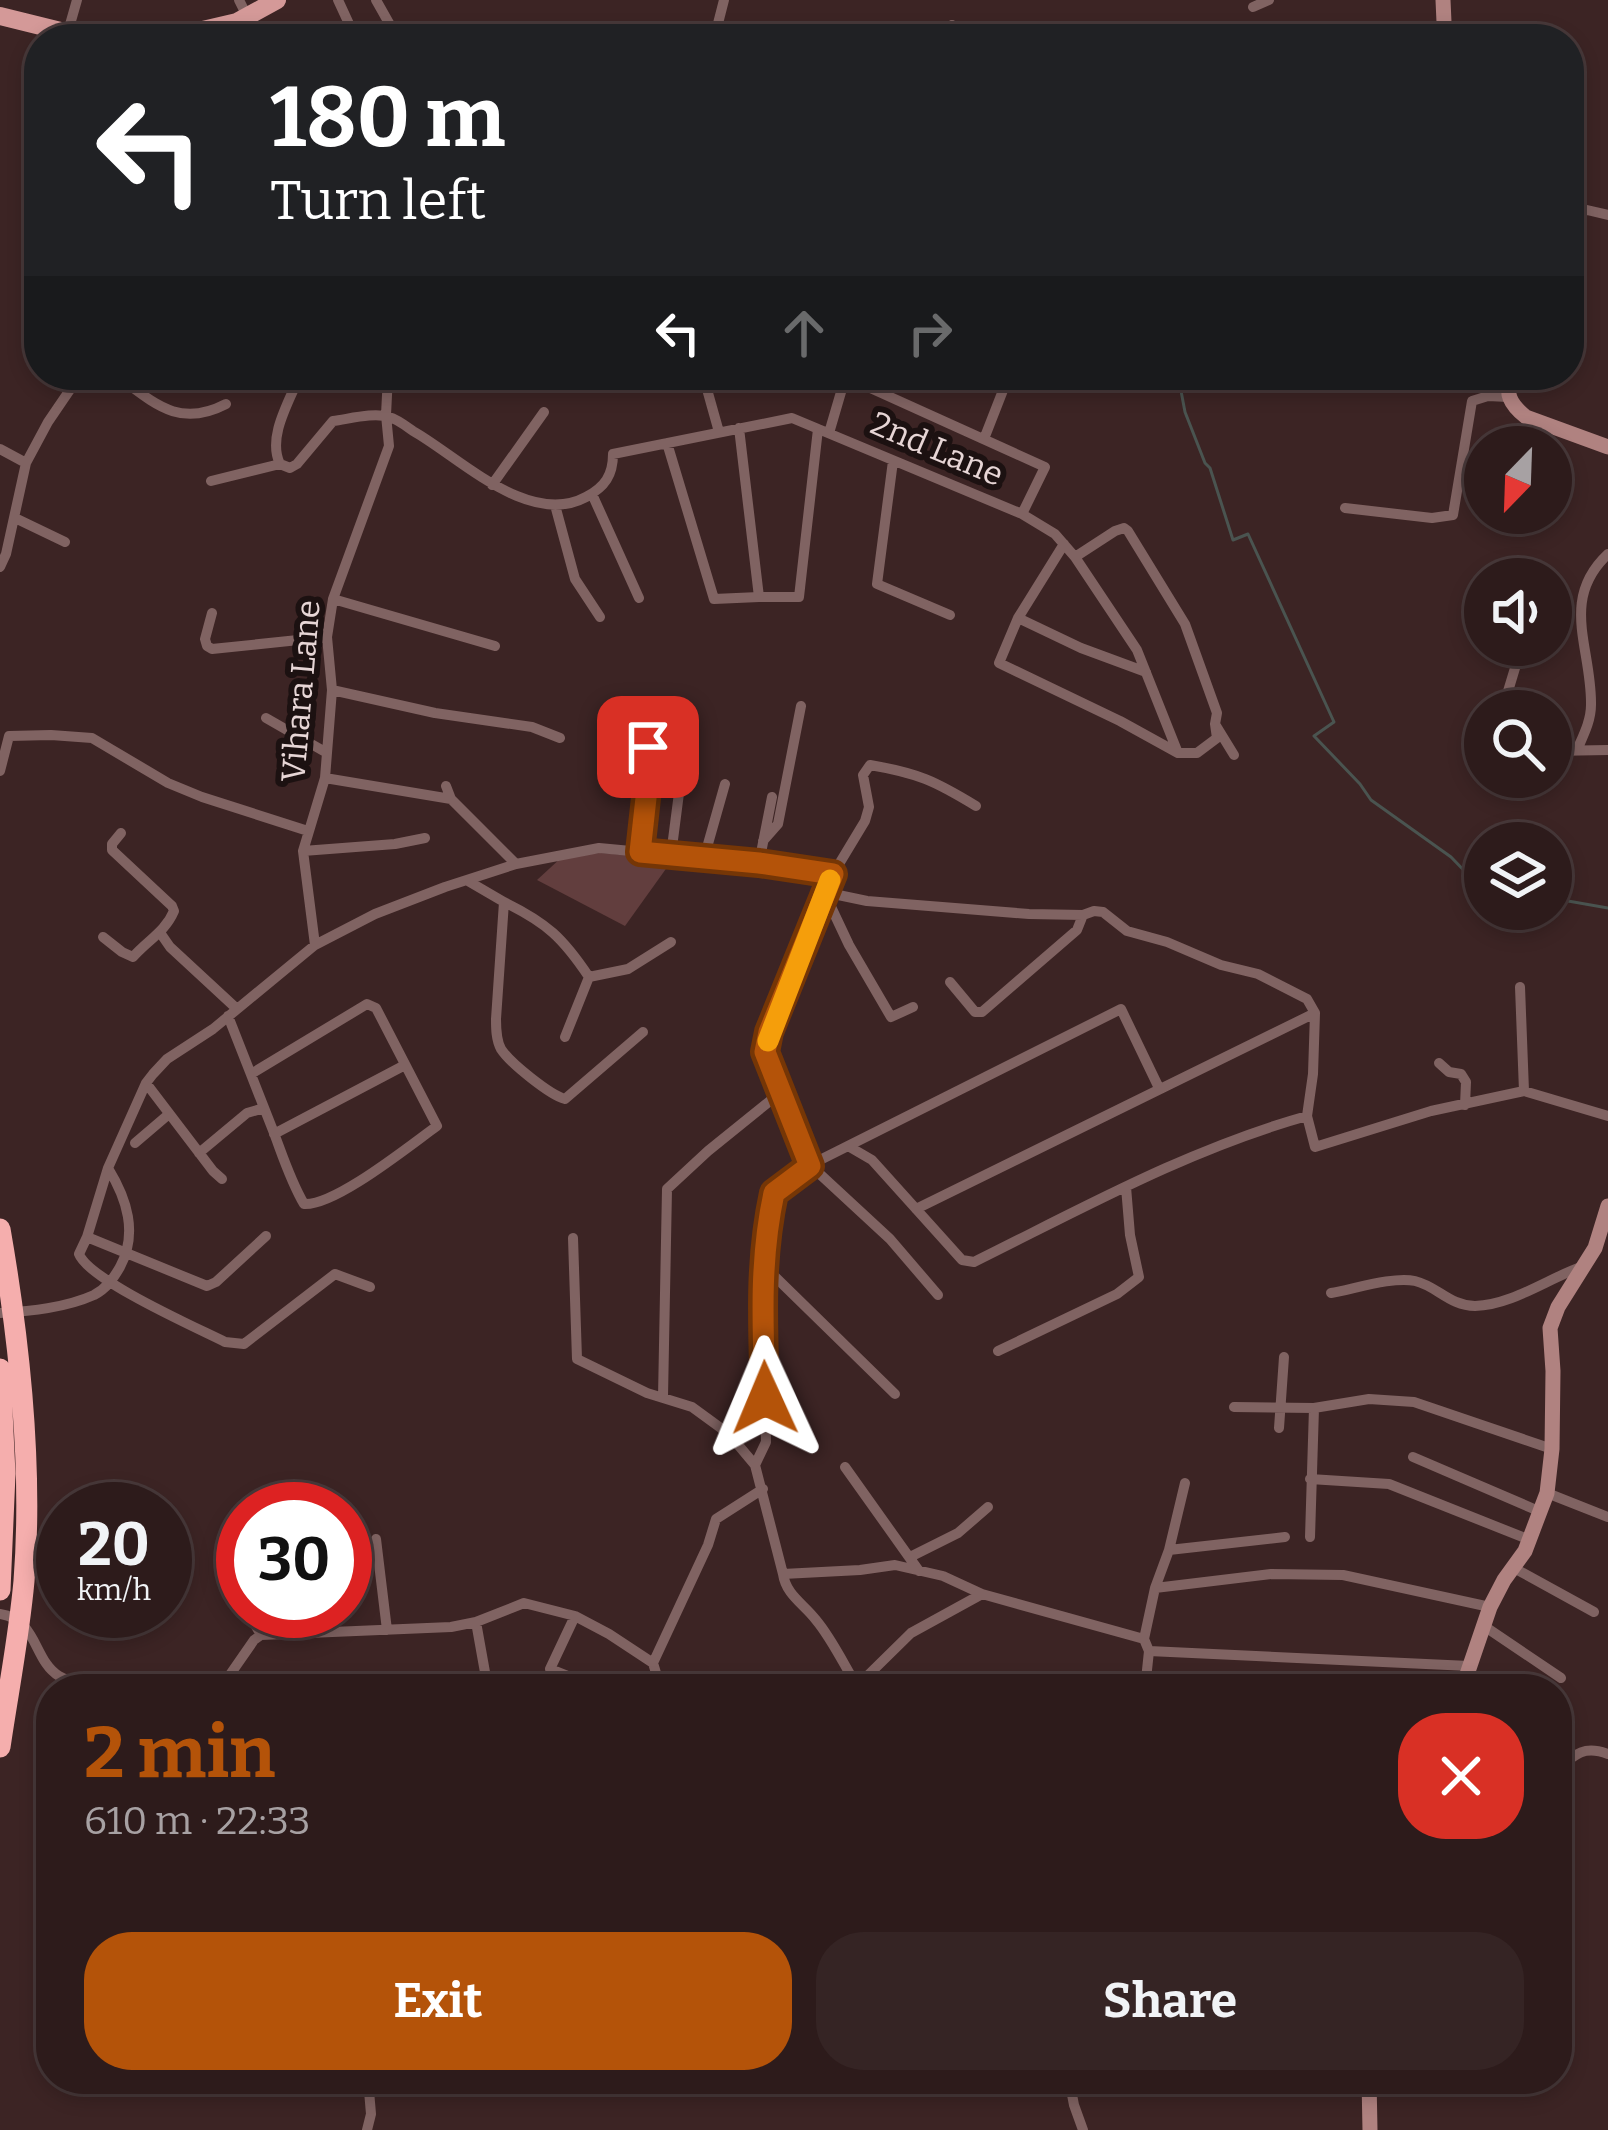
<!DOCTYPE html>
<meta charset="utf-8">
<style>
:root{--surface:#2d1b1b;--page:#352424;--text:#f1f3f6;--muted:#a7a1a3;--line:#48393a;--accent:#b45309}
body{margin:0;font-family:Bitter,serif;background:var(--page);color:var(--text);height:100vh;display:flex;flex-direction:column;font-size:45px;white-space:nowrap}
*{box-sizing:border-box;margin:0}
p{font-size:39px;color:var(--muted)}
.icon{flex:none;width:66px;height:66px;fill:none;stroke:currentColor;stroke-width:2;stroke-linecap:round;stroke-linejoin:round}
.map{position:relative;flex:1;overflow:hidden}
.details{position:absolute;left:36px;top:1674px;width:1536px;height:420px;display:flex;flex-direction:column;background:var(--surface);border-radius:48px;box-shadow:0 6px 18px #0003,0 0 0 3px var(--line)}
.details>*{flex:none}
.top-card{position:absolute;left:24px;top:24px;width:1560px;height:366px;border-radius:48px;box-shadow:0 6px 18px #0003,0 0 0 3px var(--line);background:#202124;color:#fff;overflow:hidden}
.needle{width:78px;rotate:203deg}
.buttons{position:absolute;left:1464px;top:426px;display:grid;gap:24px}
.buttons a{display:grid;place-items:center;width:108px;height:108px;border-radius:50%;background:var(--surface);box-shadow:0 6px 18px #0003,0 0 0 3px var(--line);font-size:60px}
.speed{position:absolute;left:36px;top:1482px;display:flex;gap:24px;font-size:60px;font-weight:700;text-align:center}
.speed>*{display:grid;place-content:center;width:156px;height:156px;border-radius:50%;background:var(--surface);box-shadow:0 6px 18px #0003,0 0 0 3px var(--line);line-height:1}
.speed small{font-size:30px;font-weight:400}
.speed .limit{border:18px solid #d22;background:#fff;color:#111}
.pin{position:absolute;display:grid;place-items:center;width:102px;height:102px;color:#fff;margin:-51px;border-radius:24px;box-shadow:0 6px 18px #0006}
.me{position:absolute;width:132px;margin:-66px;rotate:359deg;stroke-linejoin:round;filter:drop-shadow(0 0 9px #0008)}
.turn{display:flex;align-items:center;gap:42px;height:252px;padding:0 48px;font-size:54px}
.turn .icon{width:156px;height:156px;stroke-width:2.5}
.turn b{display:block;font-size:84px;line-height:102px}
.lanes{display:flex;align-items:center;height:114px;padding:0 48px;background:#0003;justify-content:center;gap:60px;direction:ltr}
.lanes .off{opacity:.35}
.round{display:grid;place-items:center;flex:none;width:126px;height:126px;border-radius:48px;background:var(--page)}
.headline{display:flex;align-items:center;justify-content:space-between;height:204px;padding:0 48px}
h1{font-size:72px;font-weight:700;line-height:90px;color:var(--accent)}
.primary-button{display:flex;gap:24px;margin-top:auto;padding:24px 48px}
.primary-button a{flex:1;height:138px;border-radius:48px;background:var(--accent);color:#fff;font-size:48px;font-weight:700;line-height:138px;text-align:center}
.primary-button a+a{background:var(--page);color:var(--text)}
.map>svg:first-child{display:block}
.green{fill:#623e3e}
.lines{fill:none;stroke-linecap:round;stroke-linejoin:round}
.stream{stroke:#4a5450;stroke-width:3}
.street{stroke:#806362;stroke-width:10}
.secondary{stroke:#b08280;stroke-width:15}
.primary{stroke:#d49998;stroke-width:18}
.highway{stroke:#f5aead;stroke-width:21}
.route-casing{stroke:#753606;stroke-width:30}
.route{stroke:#b45309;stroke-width:21}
.slow{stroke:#f59e0b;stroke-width:21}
.labels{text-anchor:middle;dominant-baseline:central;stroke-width:12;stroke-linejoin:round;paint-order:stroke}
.street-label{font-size:33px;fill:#e7d6d6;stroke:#1c1111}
</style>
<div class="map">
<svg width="1608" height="2130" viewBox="0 0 1608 2130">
<rect width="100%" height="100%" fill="#3c2424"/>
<path class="green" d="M600,853L673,859L625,926L537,880L562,857Z"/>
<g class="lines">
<path class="stream" d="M1178,375L1185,412L1205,463L1210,468L1233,540L1248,534L1334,722L1314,736L1360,784L1371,800L1451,857L1477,884L1485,886
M1551,898L1608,908"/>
<path class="street" d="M239,0L248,18
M338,0L356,39
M376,0L398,39
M1253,7L1269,0
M67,35L77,0
M714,39L724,0
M938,39L952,25
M1569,211L1587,210L1608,215
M116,375C153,402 178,429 226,404
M300,375C289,402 267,437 280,464L290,468L297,464L333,421C349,419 374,412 389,417C397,419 406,426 413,431C459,457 529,528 586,497C605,487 613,475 613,454L792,418L1022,514L1055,534L1075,557L1137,650L1178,753
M703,375L719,432
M846,377L1045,467L1022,514
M829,433L846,375
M984,439L1009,375
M667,443L714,599L759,597L739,428
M0,449L26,463L48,422L80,375
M893,461L877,584L950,615
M211,481L280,464
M492,485L544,412
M592,494L639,598
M555,505L575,579L600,617
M1345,508L1432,518L1453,515L1472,401L1488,396L1508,397
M15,518L65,542
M1064,544L1018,618L999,663L1120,721L1178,753H1197L1217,738L1215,724
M1075,557L1115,531L1124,528L1128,531L1185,624L1217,713L1215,724L1234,755
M0,567L6,554L26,463
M759,597H799L818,429
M333,599L495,646
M212,613L205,639L207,646L212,649L327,637
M1018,618L1081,648L1146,672
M332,690L435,713L532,727L560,738
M1502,711L1522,645
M266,718L327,753
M1577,750C1583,736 1591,721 1591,705C1592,648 1559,600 1608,554
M1551,751L1608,750
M0,771L9,736L51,735L92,738L168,783L202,797L308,831
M325,778L451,799
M446,786L451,799L516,864
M763,841L778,824L801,706
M303,851L395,844L425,838
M640,852L648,780V715
M671,855L679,793
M704,858L725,784
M759,863L772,797
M833,874L865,821L869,807L863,775L870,765C918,773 935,781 976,806
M468,881L504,902L496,1019C496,1028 496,1040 501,1049C510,1063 550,1095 565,1099L643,1032
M504,902C547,923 563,938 589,977L565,1037
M161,934L170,947L237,1009
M103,937L122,952L133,957C148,940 165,932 174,911L172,906L112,850V844L121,833
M315,945L303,851L325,778L332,690L327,637L333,599L389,446L386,415L388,375
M589,977L628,969L671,942
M950,982L975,1012H982L1077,930L1083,915
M1520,987L1524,1091
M913,1007L891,1017L849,945L824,892L769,1032L765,1052L810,1165L890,1239L938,1295
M228,1016C243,1055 259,1094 274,1133C283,1157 291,1182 304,1204C335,1206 409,1146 437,1126L376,1008L367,1004L251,1074
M1439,1063L1449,1072L1461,1074L1466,1082L1465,1105
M146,1083L213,1171L222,1179
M274,1134L405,1065
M135,1143L169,1114
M848,1146L872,1160L962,1260L974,1262C1083,1208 1189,1149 1307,1116
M199,1153L247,1113L264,1108
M916,1209L1315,1013
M87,1237L207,1286L216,1282L266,1236
M573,1238L577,1359L647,1393L692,1407L729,1434L755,1465L783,1574L860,1570L895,1565L943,1576L982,1594
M762,1264L895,1394
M370,1287L335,1274L244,1344L225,1342C195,1327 89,1280 79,1254L87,1237L108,1168L146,1083L153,1074L167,1059L213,1029L315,945L375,914L445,887L516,864L599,848L759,863L833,874L824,892L867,901L1029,914L1083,915L1094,911L1103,912L1127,931L1167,942L1221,965L1258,974L1307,999L1315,1013L1313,1074L1307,1116L1315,1147L1431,1111L1524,1091L1608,1116
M1331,1293C1354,1289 1394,1276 1415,1281C1437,1286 1450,1306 1475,1306C1512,1305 1547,1279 1581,1267
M0,1313C31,1311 65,1308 94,1295C107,1288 113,1279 120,1267C138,1233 127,1199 108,1168
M998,1351L1117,1294L1139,1277L1130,1235L1126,1187
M663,1397L667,1189L708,1151L781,1092
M1234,1407L1314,1408
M1279,1428L1284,1357
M1413,1457L1541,1512
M755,1465L766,1442L762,1264L774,1193L810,1165L1121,1009L1159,1088
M845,1467L919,1571
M1310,1479L1389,1484L1530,1540
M1547,1493L1608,1517
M1310,1537L1314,1408L1369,1399L1414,1402L1552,1449
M376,1539L387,1630
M1169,1550L1285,1537
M910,1557L958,1533L988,1507
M1514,1568L1594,1612
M783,1574C786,1595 804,1604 816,1620C832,1639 844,1665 857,1686
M229,1581L243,1604
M1155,1588L1169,1550L1185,1483
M247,1611L261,1635
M0,1614C38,1620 33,1660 59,1676C78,1688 124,1687 147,1689
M575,1616L550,1669L595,1687
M1484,1626L1561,1678
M1149,1651L1469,1666
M653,1663L659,1683L657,1689
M1147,1680L1207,1679L1212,1682V1689
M220,1689L254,1640L261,1635L451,1627L476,1622
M488,1689L476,1622L524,1603L575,1616L609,1634L653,1663L708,1545L716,1519L763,1489
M854,1689L911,1633L982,1594L1144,1639
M1145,1689L1149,1651L1144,1639L1155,1588L1271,1574L1343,1575L1490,1607
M1557,1770C1575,1754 1584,1745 1608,1754
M628,2079C648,2094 662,2092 683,2079
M1069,2079L1074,2105L1083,2130
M367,2130L371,2114L368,2079"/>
<path class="secondary" d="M1443,0L1444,22L1449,39
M1513,375C1503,393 1511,405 1526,417L1608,447
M1462,1689L1490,1607L1504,1580L1525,1551L1547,1493L1552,1449L1553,1371L1550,1328L1558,1307L1595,1248L1608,1206
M1369,2079L1370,2130"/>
<path class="primary" d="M0,16L93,39
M164,39L237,22L277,0"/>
<path class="highway" d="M0,1229C20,1344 33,1465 24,1581C19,1637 8,1692 0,1747
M0,1369L5,1474L0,1590"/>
</g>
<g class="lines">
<g class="route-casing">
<path id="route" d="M648,747V780L640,852L759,863L833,874L769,1032L765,1052L810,1166L774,1193C759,1262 763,1327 765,1398"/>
</g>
<use href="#route" class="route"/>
<path class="slow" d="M768,1041L830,880"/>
</g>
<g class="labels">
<g class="street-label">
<text transform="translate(937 449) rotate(23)">2nd Lane</text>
<text transform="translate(301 691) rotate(-85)">Vihara Lane</text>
</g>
</g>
</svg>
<div class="buttons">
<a><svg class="needle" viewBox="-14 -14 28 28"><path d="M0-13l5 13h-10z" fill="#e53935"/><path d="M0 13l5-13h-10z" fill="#a7a1a3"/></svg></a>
<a><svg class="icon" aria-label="sound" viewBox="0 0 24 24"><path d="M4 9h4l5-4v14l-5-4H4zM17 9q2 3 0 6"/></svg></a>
<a><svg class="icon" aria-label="search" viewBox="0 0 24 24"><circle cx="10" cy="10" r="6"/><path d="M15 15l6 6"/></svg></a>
<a><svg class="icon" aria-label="layers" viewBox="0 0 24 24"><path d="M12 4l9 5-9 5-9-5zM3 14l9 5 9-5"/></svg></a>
</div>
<div class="speed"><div>20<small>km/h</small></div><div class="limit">30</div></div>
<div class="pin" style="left:648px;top:747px;background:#d93025"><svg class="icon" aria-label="arrive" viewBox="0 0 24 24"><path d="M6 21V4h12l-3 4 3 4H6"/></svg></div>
<svg class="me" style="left:765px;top:1398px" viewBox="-20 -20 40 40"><path d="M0-17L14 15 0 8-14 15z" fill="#b45309" stroke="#fff" stroke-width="4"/></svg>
<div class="top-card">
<div class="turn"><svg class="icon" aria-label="left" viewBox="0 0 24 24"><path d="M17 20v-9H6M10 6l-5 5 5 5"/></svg><div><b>180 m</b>Turn left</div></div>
<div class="lanes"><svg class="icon" aria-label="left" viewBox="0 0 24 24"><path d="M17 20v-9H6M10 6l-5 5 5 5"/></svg><svg class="icon off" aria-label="ahead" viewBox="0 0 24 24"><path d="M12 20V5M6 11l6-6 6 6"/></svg><svg class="icon off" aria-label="right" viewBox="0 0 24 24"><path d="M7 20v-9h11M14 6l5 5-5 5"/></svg></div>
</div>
<section class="details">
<div class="headline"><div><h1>2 min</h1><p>610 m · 22:33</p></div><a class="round" style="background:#d93025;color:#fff"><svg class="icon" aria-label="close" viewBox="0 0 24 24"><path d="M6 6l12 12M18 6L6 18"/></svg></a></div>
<div class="primary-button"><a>Exit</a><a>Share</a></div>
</section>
</div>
